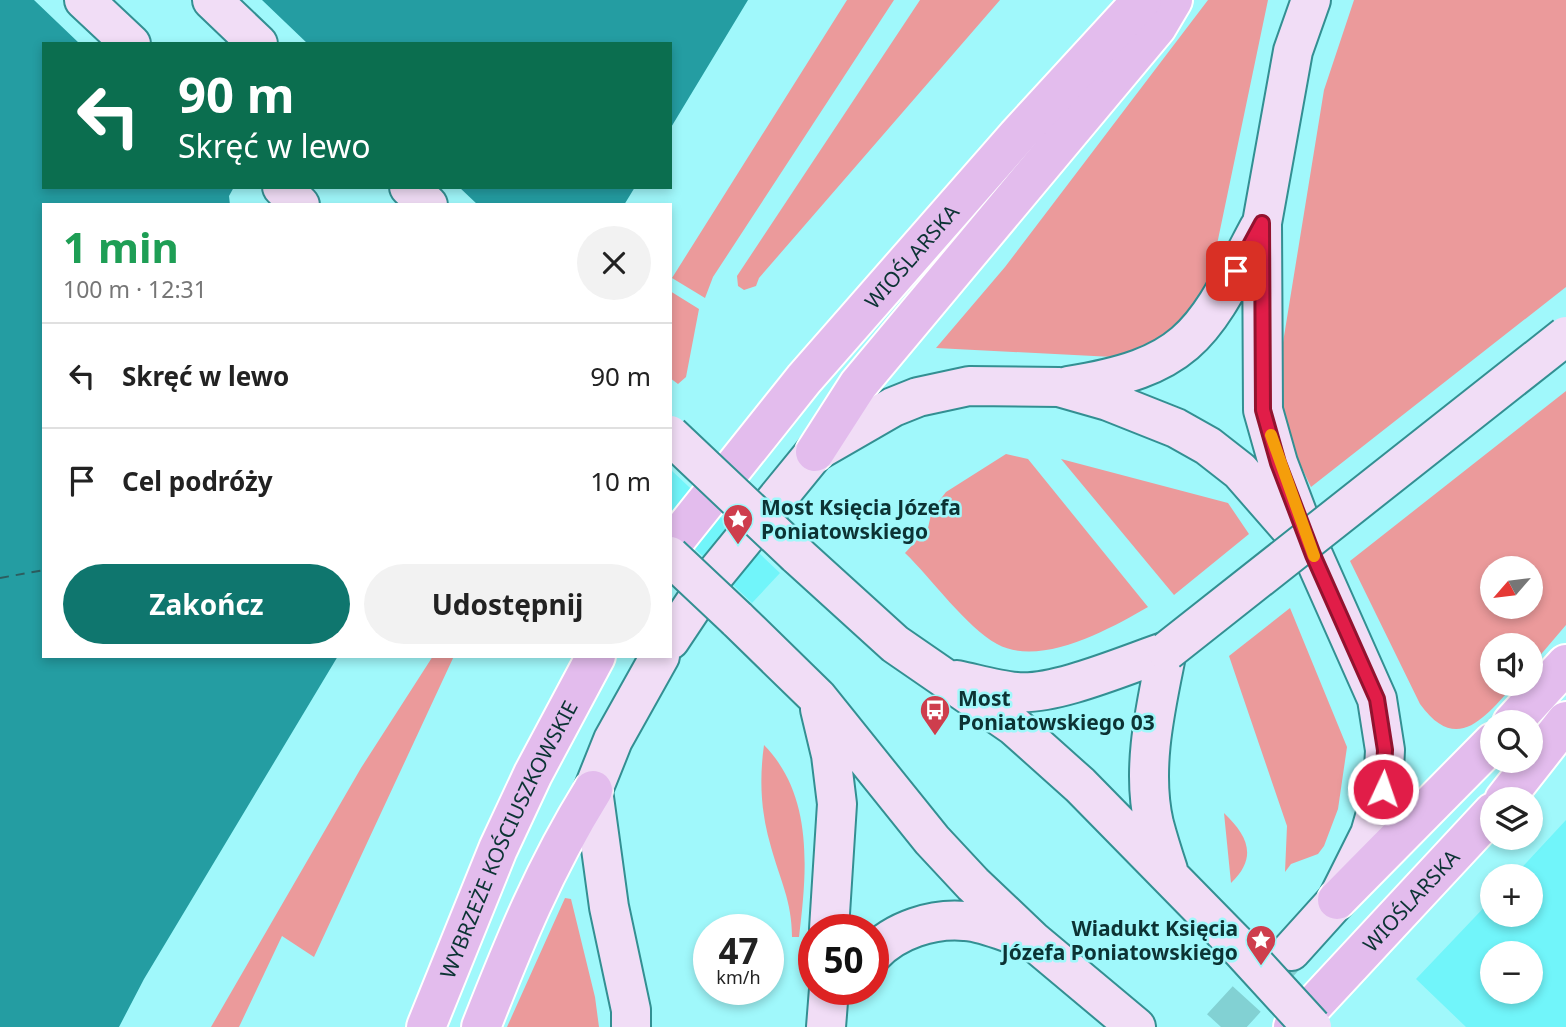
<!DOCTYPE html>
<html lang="pl">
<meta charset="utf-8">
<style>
:root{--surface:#fff;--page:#f2f2f2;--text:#222;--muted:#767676;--line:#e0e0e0;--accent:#0f766e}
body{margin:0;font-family:"Noto Sans",sans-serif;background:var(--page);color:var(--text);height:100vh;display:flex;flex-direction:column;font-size:26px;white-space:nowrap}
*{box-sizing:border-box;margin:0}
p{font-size:23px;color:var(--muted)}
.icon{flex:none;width:38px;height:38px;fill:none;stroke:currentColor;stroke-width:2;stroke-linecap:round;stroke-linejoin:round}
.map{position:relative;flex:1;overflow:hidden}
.drawer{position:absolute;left:42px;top:203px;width:630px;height:455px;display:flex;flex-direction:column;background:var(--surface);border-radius:0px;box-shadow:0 4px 10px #0003}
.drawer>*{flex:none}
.top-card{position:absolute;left:42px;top:42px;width:630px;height:147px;border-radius:0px;box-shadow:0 4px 10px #0003;background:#0b6e4f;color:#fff;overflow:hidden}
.needle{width:46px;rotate:242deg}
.fabs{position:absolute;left:1480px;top:556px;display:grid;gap:14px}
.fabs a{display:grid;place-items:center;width:63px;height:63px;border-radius:50%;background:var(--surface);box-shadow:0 4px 10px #0003;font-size:35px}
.speed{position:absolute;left:693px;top:914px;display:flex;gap:14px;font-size:35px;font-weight:700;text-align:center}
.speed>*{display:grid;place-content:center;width:91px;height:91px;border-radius:50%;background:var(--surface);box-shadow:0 4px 10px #0003;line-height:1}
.speed small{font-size:18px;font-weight:400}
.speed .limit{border:10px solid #d22;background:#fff;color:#111}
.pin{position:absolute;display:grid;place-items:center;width:60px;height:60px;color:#fff;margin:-30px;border-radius:14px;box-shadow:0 4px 10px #0006}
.me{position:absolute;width:77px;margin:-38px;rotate:3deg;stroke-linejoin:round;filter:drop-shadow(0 0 5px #0008)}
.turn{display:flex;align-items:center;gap:24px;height:147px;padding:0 21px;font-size:32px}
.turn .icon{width:91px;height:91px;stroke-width:2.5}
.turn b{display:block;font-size:49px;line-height:60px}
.round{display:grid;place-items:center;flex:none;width:74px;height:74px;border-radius:37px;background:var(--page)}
.head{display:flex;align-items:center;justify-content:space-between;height:119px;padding:0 21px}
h1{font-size:42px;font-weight:700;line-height:52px;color:#1e9e55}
.button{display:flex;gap:14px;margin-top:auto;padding:14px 21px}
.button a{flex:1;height:80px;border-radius:42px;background:var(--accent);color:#fff;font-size:28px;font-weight:700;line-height:80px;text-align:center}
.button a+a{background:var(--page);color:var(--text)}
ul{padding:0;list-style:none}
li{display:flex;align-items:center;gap:21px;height:105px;padding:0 21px;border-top:2px solid var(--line)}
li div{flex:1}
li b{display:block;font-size:26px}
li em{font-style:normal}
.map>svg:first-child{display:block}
.built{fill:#71f5fa;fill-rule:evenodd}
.green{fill:#eb9a9b;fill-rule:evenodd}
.water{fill:#249da2}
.pier{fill:#a0f8fb}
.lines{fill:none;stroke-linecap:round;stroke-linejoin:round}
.ferry{stroke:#2d5d5f;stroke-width:2;stroke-dasharray:9 7;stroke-linecap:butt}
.secondary-tunnel{stroke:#82d1d3;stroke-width:38;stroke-dasharray:38 19;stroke-linecap:butt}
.secondary-casing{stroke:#338f92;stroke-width:42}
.primary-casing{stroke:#fff;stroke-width:42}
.secondary{stroke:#f1ddf6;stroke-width:38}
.primary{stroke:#e3bced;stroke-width:38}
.secondary-bridge-casing{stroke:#338f92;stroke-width:42;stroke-linecap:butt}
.secondary-bridge{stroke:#f1ddf6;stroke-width:38}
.route-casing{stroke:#92132f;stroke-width:18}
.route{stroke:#e11d48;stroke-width:12}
.slow{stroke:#f59e0b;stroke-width:12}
.labels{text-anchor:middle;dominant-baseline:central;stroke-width:5;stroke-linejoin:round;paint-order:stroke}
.street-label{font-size:21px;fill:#0c3334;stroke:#a0f8fb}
.poi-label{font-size:21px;font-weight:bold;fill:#0c3334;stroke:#a0f8fb;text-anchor:start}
</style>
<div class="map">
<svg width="1566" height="1027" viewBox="0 0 1566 1027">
<rect width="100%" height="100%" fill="#a0f8fb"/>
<path class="built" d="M670,469L780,573L752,603L670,525Z
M1566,820V1027H1466L1416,979L1493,898V915H1531V877H1513ZM1493,954H1531V992H1493Z"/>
<path class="green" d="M847,0H894L713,277L705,298L672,278Z
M920,0H1000L759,278L756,286L744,290L738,286L737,276Z
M1208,0H1268L1210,278L1184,322L1153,345L1113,357L936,348L1005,267Z
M1354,0H1566V287L1311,487C1289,441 1278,412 1280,361L1324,90Z
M670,291L699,309L686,377L678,384L670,378Z
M1566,391V625L1531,666V646H1493V684H1515C1484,718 1457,755 1420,704L1350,561ZM1493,569H1531V607H1493Z
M1006,454L1028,459L1148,607C1110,629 1040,668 997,644C966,627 932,579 905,553L928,528L932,510L946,492Z
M1061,459L1228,503L1249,534L1174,595Z
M1290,608L1347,747L1338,809L1324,846L1318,854L1291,864L1285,872L1287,826L1229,656Z
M433,656H454L314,957L282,936L239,1027H211L361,768Z
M764,745C814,796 807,871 799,937H792C792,901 780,880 771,847C761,813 759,781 764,745Z
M1224,813C1248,836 1258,857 1231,883Z
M565,898L571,899L595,997L599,1027H507Z"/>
<path class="water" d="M0,0H748L670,129V44H44V187H234L229,196L230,205H44V656H338L144,979L119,1027H0Z
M281,187H635L624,205H264Z"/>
<path class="pier" d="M34,0H262L308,44H80Z
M276,187H459L478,205H260Z"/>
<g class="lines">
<path class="ferry" d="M0,578L44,570"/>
<path class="secondary-tunnel" d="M1221,1027L1288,954"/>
<g class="secondary-casing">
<path id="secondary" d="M84,0L131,44
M212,0L258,44
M282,187L300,205
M409,187L428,205
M1068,386C1193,366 1203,333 1259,228
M797,555L895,644L1014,726L1080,785L1236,944
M737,619L817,697L932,840L973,884L1032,940L1136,1027
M670,640L708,583L815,452L893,407L918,397L969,386L1059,387L1108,401L1176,428L1208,446L1240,471L1296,535
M957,680C976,684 996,690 1016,692C1055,696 1128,664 1167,651C1156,706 1141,768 1154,824C1158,839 1163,855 1168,870
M820,709L831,755L837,804L829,929
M1291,951L1337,900L1370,834L1383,789L1385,750L1377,699L1313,555L1278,463L1263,410L1262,223L1293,51L1311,0
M873,954C895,930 933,918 965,921C984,922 1005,932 1024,938
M631,1027V1010L609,907L593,790L613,740L660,656
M826,1027L829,989"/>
</g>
<g class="primary-casing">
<g id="primary">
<path d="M815,452L858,385L1157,27L1173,0"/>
<path id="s1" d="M670,547L804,379L1017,136L1142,0"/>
<path d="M1512,723L1566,664"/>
<path d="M1504,800L1566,721"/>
<path d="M1337,900L1493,742"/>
<path id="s2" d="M426,1027L498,849L533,774L596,656"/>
<path d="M481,1027C515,941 544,869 593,790"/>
<path id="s3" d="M1293,1027L1493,812"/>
</g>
</g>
<use href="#secondary" class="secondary"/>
<use href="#primary" class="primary"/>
<g class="secondary-bridge-casing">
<path id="secondary-bridge" d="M670,435L797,555
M670,556L737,619
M1167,651L1566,336
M1236,944L1312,1027"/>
</g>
<use href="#secondary-bridge" class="secondary-bridge"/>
</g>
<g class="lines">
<g class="route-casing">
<path id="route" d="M1236,271L1262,223L1263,410L1278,463L1313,555L1377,699L1385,750L1383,789"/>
</g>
<use href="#route" class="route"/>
<path class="slow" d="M1271,435L1314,556"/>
</g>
<defs>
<g id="sight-pin" transform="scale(1.575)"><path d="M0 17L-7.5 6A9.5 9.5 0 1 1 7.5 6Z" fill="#ce3e4d" stroke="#a0f8fb"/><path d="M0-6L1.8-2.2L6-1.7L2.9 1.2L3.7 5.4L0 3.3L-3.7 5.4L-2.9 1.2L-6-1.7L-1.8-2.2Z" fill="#fff"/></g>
<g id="bus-pin" transform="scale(1.575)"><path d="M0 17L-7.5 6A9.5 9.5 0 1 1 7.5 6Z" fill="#ce3e4d" stroke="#a0f8fb"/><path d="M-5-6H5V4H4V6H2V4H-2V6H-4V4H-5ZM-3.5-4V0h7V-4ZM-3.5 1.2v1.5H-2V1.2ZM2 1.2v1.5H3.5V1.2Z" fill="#fff"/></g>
</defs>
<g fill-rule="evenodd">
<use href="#sight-pin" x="738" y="519"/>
<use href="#bus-pin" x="935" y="710"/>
<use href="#sight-pin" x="1261" y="940"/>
</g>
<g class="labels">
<g class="street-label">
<text stroke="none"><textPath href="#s1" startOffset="378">WIOŚLARSKA</textPath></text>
<text stroke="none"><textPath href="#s2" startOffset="205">WYBRZEŻE KOŚCIUSZKOWSKIE</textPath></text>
<text stroke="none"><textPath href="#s3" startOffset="173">WIOŚLARSKA</textPath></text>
</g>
<g class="poi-label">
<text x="761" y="507">Most Księcia Józefa<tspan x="761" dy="24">Poniatowskiego</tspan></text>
<text x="958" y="698">Most<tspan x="958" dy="24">Poniatowskiego 03</tspan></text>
<text x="1238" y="928" text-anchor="end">Wiadukt Księcia<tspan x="1238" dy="24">Józefa Poniatowskiego</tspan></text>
</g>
</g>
</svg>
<div class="fabs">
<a><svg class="needle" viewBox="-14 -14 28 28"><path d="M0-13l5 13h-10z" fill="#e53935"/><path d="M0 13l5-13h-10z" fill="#767676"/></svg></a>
<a><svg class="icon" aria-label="sound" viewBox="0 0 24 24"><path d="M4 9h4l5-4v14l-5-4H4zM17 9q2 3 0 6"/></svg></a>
<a><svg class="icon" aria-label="search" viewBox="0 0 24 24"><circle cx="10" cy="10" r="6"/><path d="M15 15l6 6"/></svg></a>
<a><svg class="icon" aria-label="layers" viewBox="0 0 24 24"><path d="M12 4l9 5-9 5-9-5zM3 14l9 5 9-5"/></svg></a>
<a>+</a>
<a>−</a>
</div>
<div class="speed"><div>47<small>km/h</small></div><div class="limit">50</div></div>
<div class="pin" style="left:1236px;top:271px;background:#d93025"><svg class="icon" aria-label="arrive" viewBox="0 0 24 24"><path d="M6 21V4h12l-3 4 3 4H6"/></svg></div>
<svg class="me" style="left:1383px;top:789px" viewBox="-20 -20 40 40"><circle r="17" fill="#e11d48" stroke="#fff" stroke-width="3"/><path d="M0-11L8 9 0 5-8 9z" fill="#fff"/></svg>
<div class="top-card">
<div class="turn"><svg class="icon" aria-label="left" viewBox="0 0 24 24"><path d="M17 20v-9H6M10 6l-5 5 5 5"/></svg><div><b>90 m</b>Skręć w lewo</div></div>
</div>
<section class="drawer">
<div class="head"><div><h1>1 min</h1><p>100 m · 12:31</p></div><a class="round"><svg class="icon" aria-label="close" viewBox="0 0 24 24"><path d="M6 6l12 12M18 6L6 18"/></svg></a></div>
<ul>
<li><svg class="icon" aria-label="left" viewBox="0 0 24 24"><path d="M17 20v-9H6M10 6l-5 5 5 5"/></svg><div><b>Skręć w lewo</b></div><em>90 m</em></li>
<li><svg class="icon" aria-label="arrive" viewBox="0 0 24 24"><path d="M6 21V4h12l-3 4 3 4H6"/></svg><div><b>Cel podróży</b></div><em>10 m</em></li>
</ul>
<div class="button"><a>Zakończ</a><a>Udostępnij</a></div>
</section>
</div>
